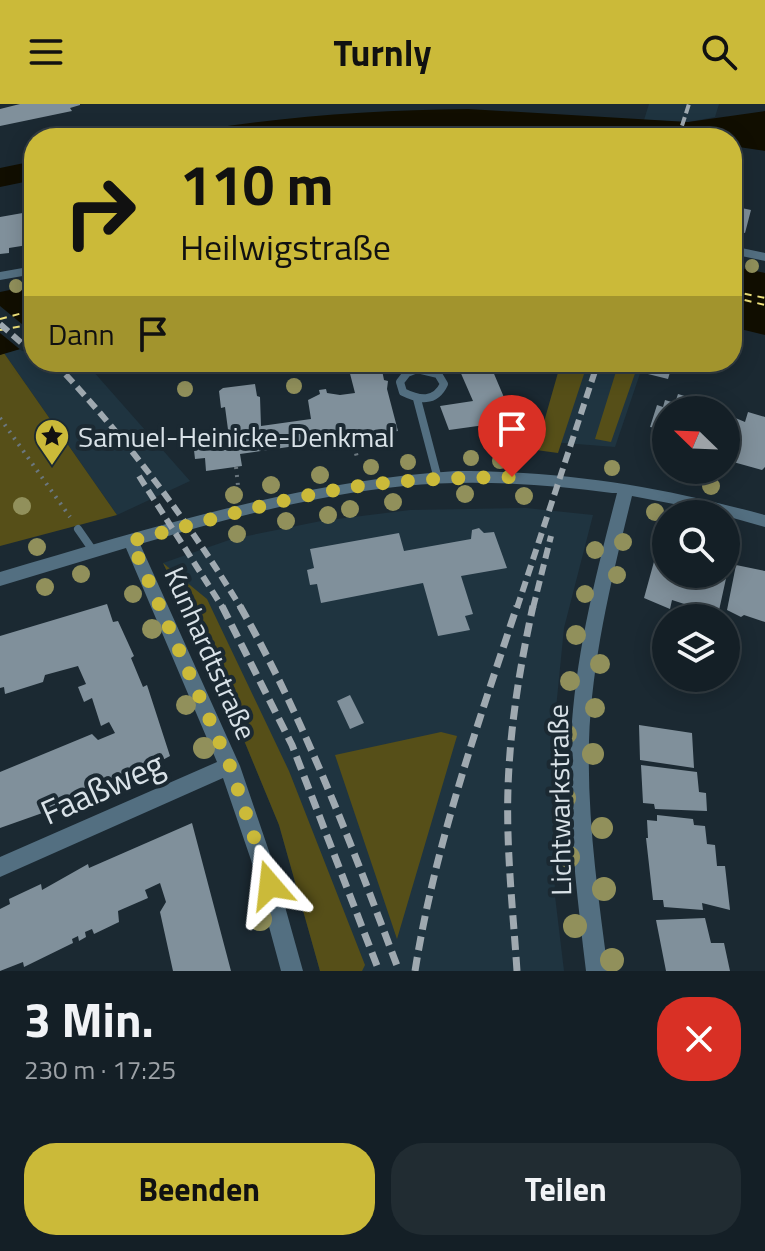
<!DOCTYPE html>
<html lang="de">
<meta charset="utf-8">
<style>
:root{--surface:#141f26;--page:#212c32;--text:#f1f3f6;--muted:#9da2a7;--line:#333d43;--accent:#cbba39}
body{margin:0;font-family:"Titillium Web",sans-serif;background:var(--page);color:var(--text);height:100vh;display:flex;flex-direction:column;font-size:30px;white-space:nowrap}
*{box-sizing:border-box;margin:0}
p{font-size:26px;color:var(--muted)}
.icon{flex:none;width:44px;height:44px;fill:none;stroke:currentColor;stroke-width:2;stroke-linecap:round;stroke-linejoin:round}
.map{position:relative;height:867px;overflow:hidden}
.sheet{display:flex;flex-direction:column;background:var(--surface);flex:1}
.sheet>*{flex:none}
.hud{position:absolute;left:24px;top:24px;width:718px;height:244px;border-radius:32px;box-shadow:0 4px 20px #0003,0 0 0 2px var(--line);background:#cbba39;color:#111;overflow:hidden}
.needle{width:52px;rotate:293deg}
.buttons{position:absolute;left:652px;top:292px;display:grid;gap:16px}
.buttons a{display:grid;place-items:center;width:88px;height:88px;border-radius:50%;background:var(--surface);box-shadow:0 4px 20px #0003,0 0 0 2px var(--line);font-size:40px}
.pin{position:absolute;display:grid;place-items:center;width:68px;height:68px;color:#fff;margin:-82px -34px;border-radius:50% 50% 50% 0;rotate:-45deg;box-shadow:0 0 8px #0007}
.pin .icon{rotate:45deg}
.me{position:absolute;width:88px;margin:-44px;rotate:343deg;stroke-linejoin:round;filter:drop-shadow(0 0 6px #0008)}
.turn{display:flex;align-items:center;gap:28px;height:168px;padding:0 24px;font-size:36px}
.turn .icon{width:104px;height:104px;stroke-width:2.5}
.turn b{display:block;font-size:56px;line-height:68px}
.then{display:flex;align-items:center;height:76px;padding:0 24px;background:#0003;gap:16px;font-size:30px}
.round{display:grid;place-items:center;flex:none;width:84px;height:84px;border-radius:32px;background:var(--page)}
.overview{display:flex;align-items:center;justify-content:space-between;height:136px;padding:0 24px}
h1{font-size:48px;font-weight:700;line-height:60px}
.cta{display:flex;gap:16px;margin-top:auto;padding:16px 24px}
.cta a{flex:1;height:92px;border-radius:32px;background:var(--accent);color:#111;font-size:32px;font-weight:700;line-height:92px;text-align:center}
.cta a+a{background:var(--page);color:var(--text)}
header{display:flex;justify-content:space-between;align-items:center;height:104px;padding:0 24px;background:var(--accent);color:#111;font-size:36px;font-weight:700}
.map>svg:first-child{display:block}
.built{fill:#1f3440}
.green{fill:#564f18}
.water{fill:#110e00}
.pier{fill:#1b2932}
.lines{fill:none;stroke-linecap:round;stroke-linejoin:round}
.ferry{stroke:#f1e37c;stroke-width:2;stroke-dasharray:7 6;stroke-linecap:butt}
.building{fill:#80909b}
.path{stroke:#6b777f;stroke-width:4;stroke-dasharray:2 6;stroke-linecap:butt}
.service{stroke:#536f81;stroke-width:8}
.minor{fill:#536f81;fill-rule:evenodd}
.rail-far2{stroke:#9fa9b0;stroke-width:4;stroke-dasharray:9 4;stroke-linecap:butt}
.rail-far1{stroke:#9fa9b0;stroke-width:6;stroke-dasharray:11 6;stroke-linecap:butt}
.rail{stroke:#9fa9b0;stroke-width:7;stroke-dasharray:14 7;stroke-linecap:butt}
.tree{fill:#91905b}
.route{stroke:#cbba39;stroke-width:14;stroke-dasharray:0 25.2}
.labels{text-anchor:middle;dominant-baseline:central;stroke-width:8;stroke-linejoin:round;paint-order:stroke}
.poi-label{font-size:28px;fill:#d9e2e8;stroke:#1b2932;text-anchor:start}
.street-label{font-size:28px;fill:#d9e2e8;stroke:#1b2932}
.near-street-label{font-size:34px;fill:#d9e2e8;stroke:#1b2932}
</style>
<header><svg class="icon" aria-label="menu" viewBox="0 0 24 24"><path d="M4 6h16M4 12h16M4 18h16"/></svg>Turnly<svg class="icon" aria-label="search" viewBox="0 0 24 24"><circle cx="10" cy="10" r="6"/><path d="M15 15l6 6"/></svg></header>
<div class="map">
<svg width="765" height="867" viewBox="0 0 765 867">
<rect width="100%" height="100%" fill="#1b2932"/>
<path class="built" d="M649,0H719L715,13L688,18L644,16Z
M34,241V258H85L190,377L117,411L4,249Z
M577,258H644L615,343L551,338Z
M526,404L593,411L564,524L552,645L555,792L564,867H320L279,721L217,571L163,459L232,435L321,417L410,406Z"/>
<path class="green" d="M4,249L117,411L0,442V251Z
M561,258H588L558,349L536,346Z
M619,258H639L611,338L595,335Z
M163,459L207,495L289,667L365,861L362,867H320L279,721L217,571Z
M441,628L457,632L397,835L335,651Z"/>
<path class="water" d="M468,5L688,18L765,7V47L732,42V34H658L472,22L299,29L260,34H156C259,14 363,6 468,5Z
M34,57V76L0,83V64Z
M732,162L765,169V231L732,223Z
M34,181V241L0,251V188Z"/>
<path class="pier" d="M0,202L34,230V245L22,247L0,229Z"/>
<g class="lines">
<path class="ferry" d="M732,187L765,194
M732,193L765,201
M0,215L34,206
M0,226L34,220"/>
</g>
<path class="building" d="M20,0H80V1L70,4L72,7L0,22V5Z
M732,102L751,106L745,129L732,126Z
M34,107V140L9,144V149L0,150V113Z
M347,258L383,260L382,266L384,276L388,277L387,285L398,327L240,350L242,362L206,367L205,354L195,355L193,337L229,333L225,303L221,304L219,287L223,284L255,280L257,292L260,293L261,322L311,315L308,296L320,290L319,286L326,285L327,289L340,291L355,289Z
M456,258H489L514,317L449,326L440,302L473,297Z
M652,258H673L668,275L648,270Z
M678,290L708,299L706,306H666V336L659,334L654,331L656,324L650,323L657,301L663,303L665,296L675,299Z
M748,308L765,313V363L762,366L726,356V310L745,318Z
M479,424L484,429L494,428L507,464L461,472L473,510L465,512L470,526L438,532L423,479L321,499L317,480L310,481L307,466L314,464L310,445L399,429L404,447L471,435L472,426Z
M665,446L666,470H727L718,511L672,496L670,505L644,494L655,454L662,456Z
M736,461L765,467V518L744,511L741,513L727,506Z
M107,500L113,518L118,517L134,552L131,554L143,583L147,581L170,652L121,678L119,673L64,697L65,701L0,724V668L92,630L98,636L115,629L109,618L101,622L92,594L84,598L78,583L86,580L78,562L45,571L43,578L5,590L4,583L0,584V532Z
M350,591L364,619L350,625L337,597Z
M639,621L692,629L694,664L640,656Z
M641,661L697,668L699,688L706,689L707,707L655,705L654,700L643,699Z
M657,711L693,715L694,721L705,722L707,740L715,741L717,762H725L730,806L702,799L703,806L664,803L663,796H653L646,734H648L647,716L657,717Z
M192,719L231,867H173L160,808L166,798L160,779L145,786L148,794L118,807L119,818L94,830L92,825L85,828L86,833L79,837L78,832L72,835L73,839L24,863L23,858L0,867V805L10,800L9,795L41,780L42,786L88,760L89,764Z
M705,814L711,839H724L730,867H666L656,816Z"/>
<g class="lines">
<path class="path" d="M0,314L70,413
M352,334L358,357
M236,363L238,382"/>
<path class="service" d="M417,265L438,270L444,280C435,299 419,296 403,288L400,278L407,269Z
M417,295L438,375
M78,425L94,448"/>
<path class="minor" d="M732,142L765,149V157L732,150Z
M34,162V170L0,176V168Z
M456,367C567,367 658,382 765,411V423L726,412V410L632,392C612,473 592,554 589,637C587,714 598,791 608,867H586C577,790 567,713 571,635C575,552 596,470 617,389H612C543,380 474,375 404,382C314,391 227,415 140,440L240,662L272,756L303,867H281L251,756L223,674L0,773V753L217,658L126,444L0,482V468C150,424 299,377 456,367Z"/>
<path class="rail-far2" d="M678,34L689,0"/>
<path class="rail-far1" d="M0,220L34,250
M54,258C126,334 187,415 241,504
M139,372L223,504
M517,504L598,258
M533,504L551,432"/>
<path class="rail" d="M222,502L292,641L379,867
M240,502C306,619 352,742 399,867
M415,867C435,741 477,623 517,502
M517,867C513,806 506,745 508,684C510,622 520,562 533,502"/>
</g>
<g class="tree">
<circle cx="752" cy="162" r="7"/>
<circle cx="16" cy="182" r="7"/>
<circle cx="294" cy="282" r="8"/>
<circle cx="185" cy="285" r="8"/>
<circle cx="471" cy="354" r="8"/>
<circle cx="500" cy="357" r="8"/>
<circle cx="408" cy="358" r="8"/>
<circle cx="371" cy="363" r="8"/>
<circle cx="612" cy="364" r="8"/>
<circle cx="320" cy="371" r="9"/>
<circle cx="271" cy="381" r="9"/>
<circle cx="711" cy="382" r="9"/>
<circle cx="465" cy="390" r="9"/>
<circle cx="234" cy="391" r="9"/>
<circle cx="524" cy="392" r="9"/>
<circle cx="393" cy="398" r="9"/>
<circle cx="22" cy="402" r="9"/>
<circle cx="350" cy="405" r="9"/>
<circle cx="655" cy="408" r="9"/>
<circle cx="328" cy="411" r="9"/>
<circle cx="286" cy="417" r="9"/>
<circle cx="237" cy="430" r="9"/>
<circle cx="623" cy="438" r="9"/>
<circle cx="37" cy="443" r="9"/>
<circle cx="595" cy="446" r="9"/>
<circle cx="81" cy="470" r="9"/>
<circle cx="617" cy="471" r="9"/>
<circle cx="45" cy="483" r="9"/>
<circle cx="133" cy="490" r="9"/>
<circle cx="585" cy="490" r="9"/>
<circle cx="152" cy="525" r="10"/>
<circle cx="576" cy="531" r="10"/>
<circle cx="600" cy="560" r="10"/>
<circle cx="570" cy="577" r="10"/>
<circle cx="186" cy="601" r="10"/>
<circle cx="595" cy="604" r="10"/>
<circle cx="567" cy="630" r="10"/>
<circle cx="204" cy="644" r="11"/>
<circle cx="593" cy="650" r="11"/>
<circle cx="565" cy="694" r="11"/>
<circle cx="602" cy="724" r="11"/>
<circle cx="569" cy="753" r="11"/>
<circle cx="604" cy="785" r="12"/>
<circle cx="260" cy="815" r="12"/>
<circle cx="575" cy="822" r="12"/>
<circle cx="612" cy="856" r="12"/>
</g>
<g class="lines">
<path class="route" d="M270,781L230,662L131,437C204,418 278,395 353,383C405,375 459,374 512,373"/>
</g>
<defs>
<g id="sight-pin" transform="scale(1.8)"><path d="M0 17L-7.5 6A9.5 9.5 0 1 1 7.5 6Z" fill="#cbba39" stroke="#1b2932"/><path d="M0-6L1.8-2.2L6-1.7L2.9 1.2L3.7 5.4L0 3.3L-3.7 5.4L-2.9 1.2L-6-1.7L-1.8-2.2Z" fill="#111"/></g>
</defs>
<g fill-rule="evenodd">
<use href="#sight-pin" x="52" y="332"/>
</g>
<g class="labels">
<g class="poi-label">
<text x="78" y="332">Samuel-Heinicke-Denkmal</text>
</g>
<g class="street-label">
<text transform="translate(211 549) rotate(66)">Kunhardtstraße</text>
<text transform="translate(559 696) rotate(-91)">Lichtwarkstraße</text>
</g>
<g class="near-street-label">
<text transform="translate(102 683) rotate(-24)">Faaßweg</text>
</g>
</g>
</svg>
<div class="buttons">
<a><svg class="needle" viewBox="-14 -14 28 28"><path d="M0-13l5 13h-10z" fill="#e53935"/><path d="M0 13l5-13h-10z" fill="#9da2a7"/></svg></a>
<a><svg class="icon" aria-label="search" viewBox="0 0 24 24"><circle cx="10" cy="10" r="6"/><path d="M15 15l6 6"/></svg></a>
<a><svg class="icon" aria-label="layers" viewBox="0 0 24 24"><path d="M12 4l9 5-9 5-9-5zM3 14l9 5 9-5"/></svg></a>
</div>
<div class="pin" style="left:512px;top:373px;background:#d93025"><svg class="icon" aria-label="arrive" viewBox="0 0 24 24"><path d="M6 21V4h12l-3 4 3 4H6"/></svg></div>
<svg class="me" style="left:270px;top:781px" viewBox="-20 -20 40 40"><path d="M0-17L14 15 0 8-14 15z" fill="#cbba39" stroke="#fff" stroke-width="4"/></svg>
<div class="hud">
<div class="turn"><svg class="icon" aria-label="right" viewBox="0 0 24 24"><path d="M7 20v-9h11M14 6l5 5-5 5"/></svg><div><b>110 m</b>Heilwigstraße</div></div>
<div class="then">Dann<svg class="icon" aria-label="arrive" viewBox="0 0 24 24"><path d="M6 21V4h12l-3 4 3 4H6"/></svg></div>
</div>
</div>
<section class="sheet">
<div class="overview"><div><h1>3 Min.</h1><p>230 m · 17:25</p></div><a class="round" style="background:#d93025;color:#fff"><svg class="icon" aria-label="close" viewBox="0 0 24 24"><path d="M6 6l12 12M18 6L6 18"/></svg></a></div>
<div class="cta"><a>Beenden</a><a>Teilen</a></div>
</section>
